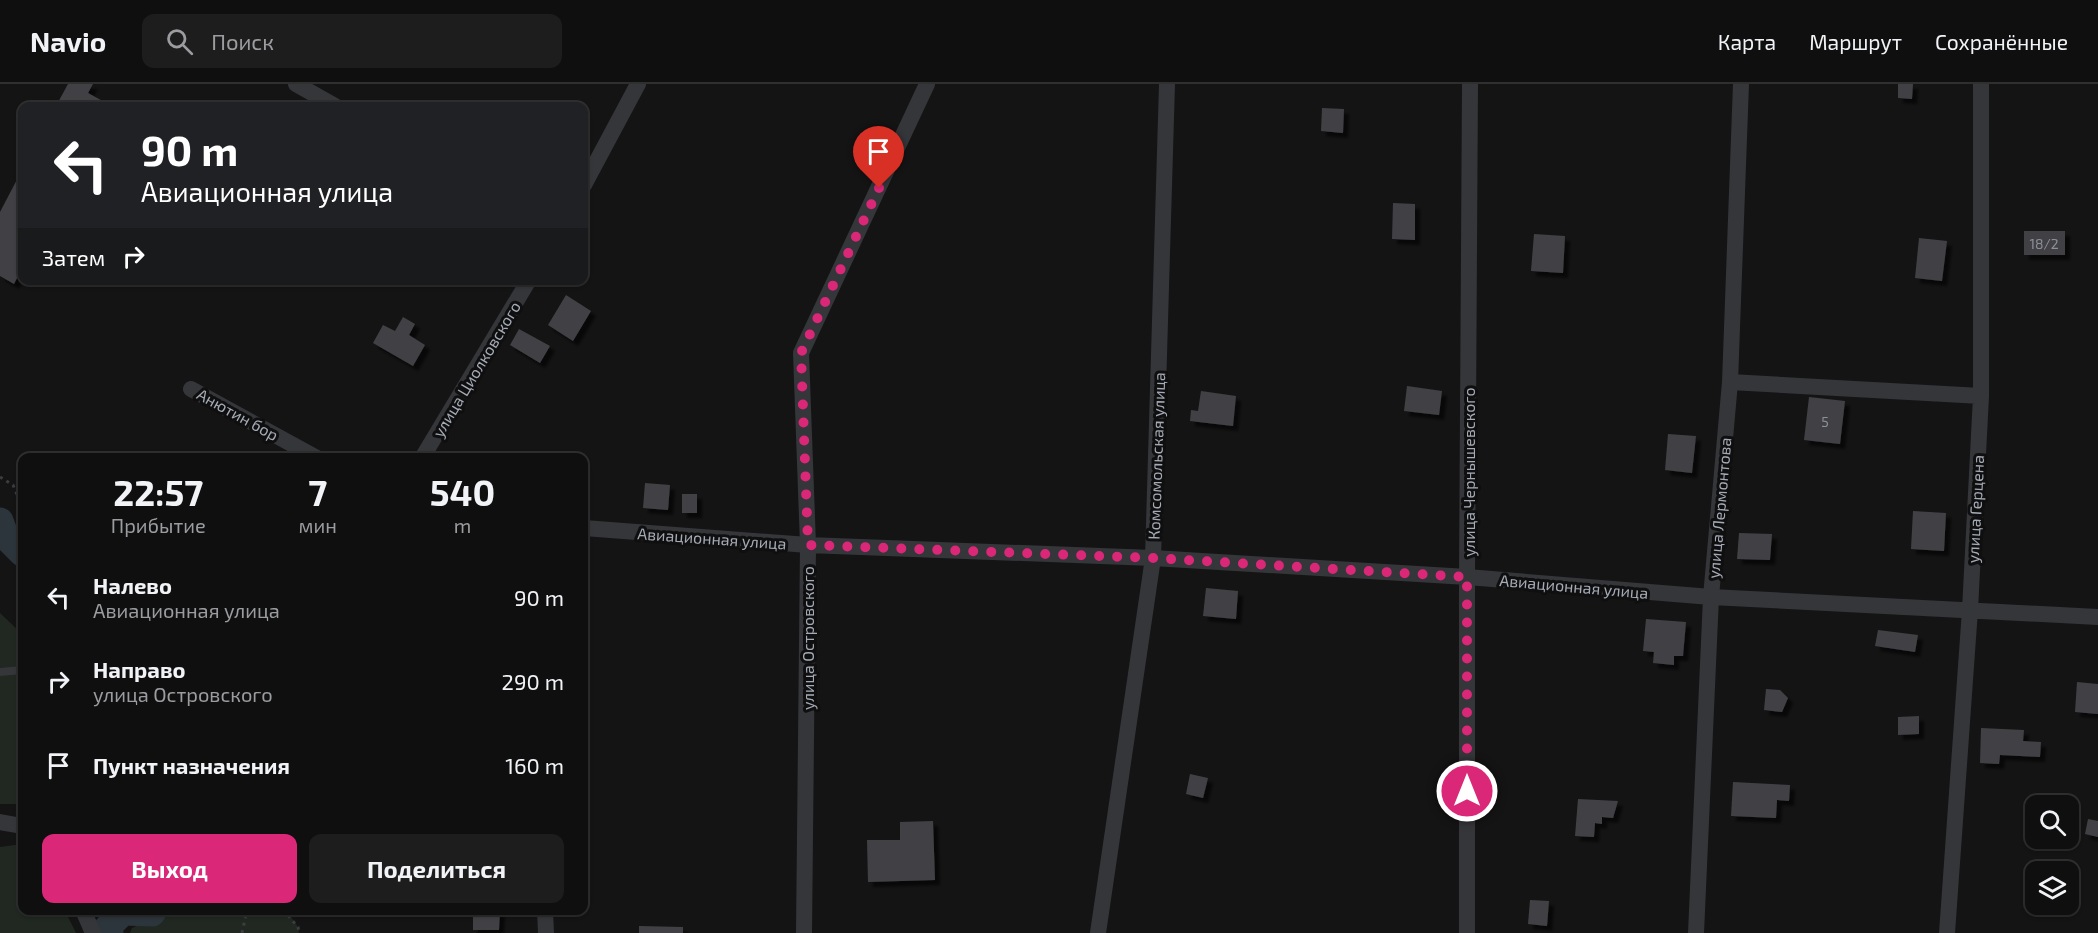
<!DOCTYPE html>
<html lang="ru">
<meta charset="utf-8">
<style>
:root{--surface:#0f0f10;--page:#1d1d1e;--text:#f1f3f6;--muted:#9b9c9f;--line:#2f2f30;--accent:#db2777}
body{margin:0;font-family:"Exo 2",sans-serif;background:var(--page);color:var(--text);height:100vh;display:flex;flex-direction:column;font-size:22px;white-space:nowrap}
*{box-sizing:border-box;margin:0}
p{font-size:20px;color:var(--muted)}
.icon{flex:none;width:33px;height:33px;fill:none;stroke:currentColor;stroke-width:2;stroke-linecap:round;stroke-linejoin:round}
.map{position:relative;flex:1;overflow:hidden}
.side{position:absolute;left:18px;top:369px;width:570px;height:462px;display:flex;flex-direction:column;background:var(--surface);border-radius:12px;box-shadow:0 2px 4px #0004,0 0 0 2px var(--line)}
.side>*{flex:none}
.guide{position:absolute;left:18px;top:18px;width:570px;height:183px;border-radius:12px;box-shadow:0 2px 4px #0004,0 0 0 2px var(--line);background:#202124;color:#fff;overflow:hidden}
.tools{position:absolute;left:2025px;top:711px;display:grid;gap:12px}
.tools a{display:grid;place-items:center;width:54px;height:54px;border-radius:12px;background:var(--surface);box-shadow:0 2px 4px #0004,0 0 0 2px var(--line);font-size:30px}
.pin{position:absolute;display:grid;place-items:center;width:51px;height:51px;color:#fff;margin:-62px -26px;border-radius:50% 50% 50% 0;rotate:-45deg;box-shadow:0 0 6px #0007}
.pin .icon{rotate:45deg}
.me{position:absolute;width:66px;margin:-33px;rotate:0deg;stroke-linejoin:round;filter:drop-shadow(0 0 4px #0008)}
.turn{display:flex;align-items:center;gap:21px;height:126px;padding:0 24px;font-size:27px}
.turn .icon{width:78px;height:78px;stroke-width:2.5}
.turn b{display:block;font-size:42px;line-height:51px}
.then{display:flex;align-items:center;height:57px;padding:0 24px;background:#0003;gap:12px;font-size:22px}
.eta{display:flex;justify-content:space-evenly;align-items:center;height:102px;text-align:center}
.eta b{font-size:36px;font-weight:700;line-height:42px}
.action{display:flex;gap:12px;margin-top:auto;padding:12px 24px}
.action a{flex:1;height:69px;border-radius:12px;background:var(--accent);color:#fff;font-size:24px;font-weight:700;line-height:69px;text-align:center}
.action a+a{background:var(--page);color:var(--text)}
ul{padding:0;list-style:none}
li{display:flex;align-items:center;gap:18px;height:84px;padding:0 24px}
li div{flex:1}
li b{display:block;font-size:22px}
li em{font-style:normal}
header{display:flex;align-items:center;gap:36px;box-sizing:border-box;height:84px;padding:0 30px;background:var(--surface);border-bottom:2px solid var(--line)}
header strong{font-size:28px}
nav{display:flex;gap:33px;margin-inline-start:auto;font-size:21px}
.search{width:420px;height:54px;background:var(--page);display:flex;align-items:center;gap:15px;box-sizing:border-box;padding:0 21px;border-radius:12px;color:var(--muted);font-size:22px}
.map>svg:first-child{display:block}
.green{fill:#202821}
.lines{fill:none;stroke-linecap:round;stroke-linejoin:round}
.river{stroke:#2c353b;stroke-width:27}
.building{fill:#404145;filter:url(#shadow)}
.path{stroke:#3b3d41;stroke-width:3;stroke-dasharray:3 4.5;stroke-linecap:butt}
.lane{stroke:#35363a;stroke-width:8}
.street{stroke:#35363a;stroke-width:16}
.route{stroke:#db2777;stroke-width:10;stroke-dasharray:0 18}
.labels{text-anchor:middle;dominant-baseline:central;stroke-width:6;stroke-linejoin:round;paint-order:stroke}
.number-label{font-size:14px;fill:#8c909a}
.street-label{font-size:16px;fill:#a5abb6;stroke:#0f0f10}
</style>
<header>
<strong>Navio</strong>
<div class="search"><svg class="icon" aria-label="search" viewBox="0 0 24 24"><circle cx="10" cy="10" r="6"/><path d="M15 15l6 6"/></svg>Поиск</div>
<nav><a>Карта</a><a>Маршрут</a><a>Сохранённые</a></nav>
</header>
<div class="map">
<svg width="2098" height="849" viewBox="0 0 2098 849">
<defs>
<filter id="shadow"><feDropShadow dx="5" dy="5" stdDeviation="1.5" flood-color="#0009"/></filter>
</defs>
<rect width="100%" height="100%" fill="#141415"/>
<path class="green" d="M0,529L22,550V720H0Z
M22,760V826L65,827L76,849H0V763Z
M160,827H287L298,843L299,849H130L132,844L154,834Z"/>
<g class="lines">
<path class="river" d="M0,437L6,453L22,469
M110,849L108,843L123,828L152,829L154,826"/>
</g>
<path class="building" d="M68,0H93L88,9L110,21L109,22H56Z
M1898,0H1913L1912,15L1898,14Z
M1322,24L1344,25L1343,49L1321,47Z
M22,86V184L14,200L0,192V128Z
M1393,119L1415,120V156L1392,155Z
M2024,147H2065V171H2024Z
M1534,150L1565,152L1563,189L1531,187Z
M1919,154L1947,157L1942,197L1915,194Z
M566,211L591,227L573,257L548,241Z
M403,233L415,240L409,251L425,261L413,282L373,259L383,241L395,247Z
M519,245L550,262L540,279L510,261Z
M1407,302L1442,307L1439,331L1404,327Z
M1201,307L1236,312L1233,342L1190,337L1191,326L1198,327Z
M1809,313L1845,317L1840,360L1804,356Z
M1668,350L1696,352L1692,389L1665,386Z
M645,399L670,401L668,426L643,424Z
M682,410H697V429H682Z
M1913,427L1946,429L1944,467L1911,465Z
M1739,449L1772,450L1770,476L1737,475Z
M1206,504L1238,507L1236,535L1203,532Z
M1646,535L1686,538L1683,572H1674V581L1653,579L1654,568L1643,567Z
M1878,546L1918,551L1915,568L1875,562Z
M2077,598L2098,600V630L2075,628Z
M1766,605L1780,606L1788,614L1782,628L1764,626Z
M1919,632V650L1898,651V633Z
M1981,644L2024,646L2023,657L2041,658L2040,673L2000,671L1999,680L1980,679Z
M1190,690L1208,694L1203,714L1186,710Z
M1733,698L1790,701L1789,717L1777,716L1776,734L1731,732Z
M1578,715L1618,717L1613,734L1602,733V740L1595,739L1594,753L1575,752Z
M2088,735L2098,737V753L2085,750Z
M933,737L935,796L868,798L867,756H900V738Z
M1530,816L1549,817L1547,842L1528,840Z
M473,826H500L499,846H473Z
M639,842L683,843V849H639Z"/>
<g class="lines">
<path class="path" d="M0,393L13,401L22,422
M283,826L298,843L299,849
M242,849L247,826"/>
<path class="lane" d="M0,588L22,586"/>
<path class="street" d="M296,0L335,22
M584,101L638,0
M1730,298L1981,312
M191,305L317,374
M422,374L529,196
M584,444L808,461L1153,474L1467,493L1711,513L2098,533
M0,738L22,742
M83,826L93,849
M545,826L546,849
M804,849L808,461L801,269L927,0
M1098,849L1153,474L1167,0
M1467,849V493L1470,0
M1696,849L1711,513L1730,298L1741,0
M1947,849L1970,526L1981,312V0"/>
</g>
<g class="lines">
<path class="route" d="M879,104L801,269L808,461L1153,474L1467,493V707"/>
</g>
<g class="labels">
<g class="number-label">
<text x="2044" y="159">18/2</text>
<text x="1825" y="337">5</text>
</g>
<g class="street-label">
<text transform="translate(476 285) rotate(-59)">улица Циолковского</text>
<text transform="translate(238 330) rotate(29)">Анютин бор</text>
<text transform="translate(1156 372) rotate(-88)">Комсомольская улица</text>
<text transform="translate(1468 388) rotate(-90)">улица Чернышевского</text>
<text transform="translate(1719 424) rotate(-85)">улица Лермонтова</text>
<text transform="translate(1975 425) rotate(-87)">улица Герцена</text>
<text transform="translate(712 454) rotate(4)">Авиационная улица</text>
<text transform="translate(1574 502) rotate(5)">Авиационная улица</text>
<text transform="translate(807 554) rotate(-90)">улица Островского</text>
</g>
</g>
</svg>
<div class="tools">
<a><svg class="icon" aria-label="search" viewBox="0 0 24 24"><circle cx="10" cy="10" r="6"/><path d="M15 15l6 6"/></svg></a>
<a><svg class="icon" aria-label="layers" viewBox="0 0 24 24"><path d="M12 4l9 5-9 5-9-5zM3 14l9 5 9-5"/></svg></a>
</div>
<div class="pin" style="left:879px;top:104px;background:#d93025"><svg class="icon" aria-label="arrive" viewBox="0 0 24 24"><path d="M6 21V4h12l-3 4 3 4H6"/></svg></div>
<svg class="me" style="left:1467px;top:707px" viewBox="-20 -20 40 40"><circle r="17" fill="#db2777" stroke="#fff" stroke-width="3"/><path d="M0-11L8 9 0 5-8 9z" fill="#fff"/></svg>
<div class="guide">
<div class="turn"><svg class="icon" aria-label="left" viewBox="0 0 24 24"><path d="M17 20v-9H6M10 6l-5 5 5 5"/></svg><div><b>90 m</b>Авиационная улица</div></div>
<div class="then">Затем<svg class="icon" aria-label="right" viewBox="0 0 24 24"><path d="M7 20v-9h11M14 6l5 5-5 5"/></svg></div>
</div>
<section class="side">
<div class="eta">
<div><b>22:57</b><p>Прибытие</p></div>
<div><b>7</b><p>мин</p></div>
<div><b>540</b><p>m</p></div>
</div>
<ul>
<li><svg class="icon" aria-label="left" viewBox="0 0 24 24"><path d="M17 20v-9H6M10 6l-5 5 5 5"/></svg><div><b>Налево</b><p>Авиационная улица</p></div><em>90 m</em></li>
<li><svg class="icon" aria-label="right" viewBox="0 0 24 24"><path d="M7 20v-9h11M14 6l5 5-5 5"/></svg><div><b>Направо</b><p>улица Островского</p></div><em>290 m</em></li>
<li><svg class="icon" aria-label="arrive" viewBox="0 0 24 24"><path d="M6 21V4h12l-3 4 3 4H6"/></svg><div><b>Пункт назначения</b></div><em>160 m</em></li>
</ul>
<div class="action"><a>Выход</a><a>Поделиться</a></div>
</section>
</div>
